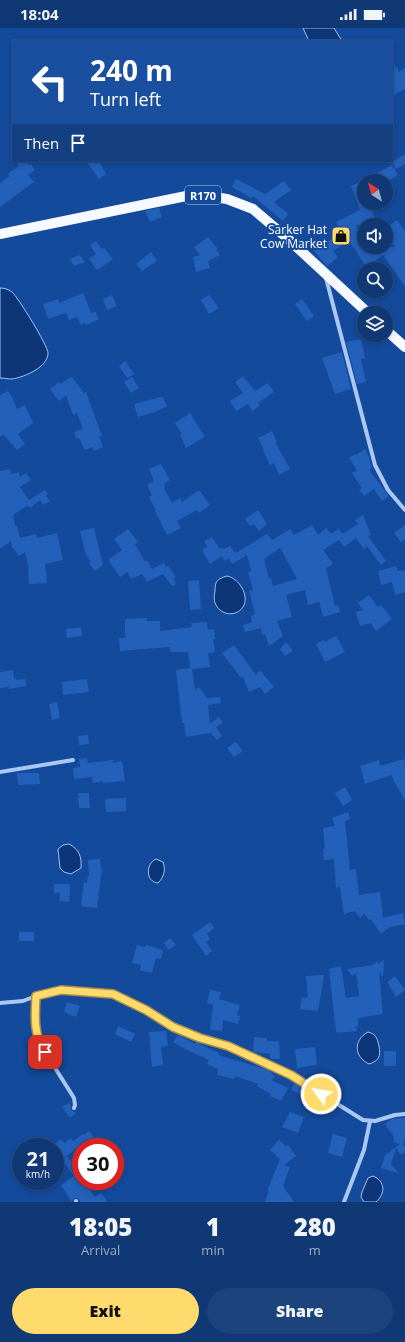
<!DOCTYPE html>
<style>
:root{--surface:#0f3874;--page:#1d437c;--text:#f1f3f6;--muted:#9bacc5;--line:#2f5286;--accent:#ffda6c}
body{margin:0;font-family:"Open Sans",sans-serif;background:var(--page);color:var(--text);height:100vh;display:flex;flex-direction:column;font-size:15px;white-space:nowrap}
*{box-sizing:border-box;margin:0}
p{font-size:13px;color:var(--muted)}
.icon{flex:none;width:22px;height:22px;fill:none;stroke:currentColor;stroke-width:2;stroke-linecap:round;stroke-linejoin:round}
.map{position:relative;height:1174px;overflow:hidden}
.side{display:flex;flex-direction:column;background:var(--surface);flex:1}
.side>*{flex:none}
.guide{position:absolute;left:12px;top:12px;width:381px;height:122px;border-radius:0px;box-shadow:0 2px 6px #0003,0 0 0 1px var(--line);background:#1a4fa0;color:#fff;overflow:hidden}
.needle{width:26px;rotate:324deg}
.tools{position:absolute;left:357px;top:146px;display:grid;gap:8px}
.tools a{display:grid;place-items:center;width:36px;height:36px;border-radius:50%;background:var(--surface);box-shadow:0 2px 6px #0003,0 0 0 1px var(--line);font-size:20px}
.speed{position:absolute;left:12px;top:1110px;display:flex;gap:8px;font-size:20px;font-weight:700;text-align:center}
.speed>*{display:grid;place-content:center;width:52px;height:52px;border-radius:50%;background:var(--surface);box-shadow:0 2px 6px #0003,0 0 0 1px var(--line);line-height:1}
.speed small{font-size:10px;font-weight:400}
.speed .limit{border:6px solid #d22;background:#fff;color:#111}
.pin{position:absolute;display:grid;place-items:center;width:34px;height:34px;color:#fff;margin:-17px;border-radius:8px;box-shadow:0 2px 6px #0006}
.me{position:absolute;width:44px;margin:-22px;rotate:302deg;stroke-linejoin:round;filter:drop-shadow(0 0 3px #0008)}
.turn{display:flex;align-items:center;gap:14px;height:84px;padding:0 12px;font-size:18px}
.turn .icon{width:52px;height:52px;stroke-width:2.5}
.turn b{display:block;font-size:28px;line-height:34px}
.then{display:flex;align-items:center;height:38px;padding:0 12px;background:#0003;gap:8px;font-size:15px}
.eta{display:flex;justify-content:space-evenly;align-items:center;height:68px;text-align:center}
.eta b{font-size:24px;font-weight:800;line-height:28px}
.button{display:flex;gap:8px;margin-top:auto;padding:8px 12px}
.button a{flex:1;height:46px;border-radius:24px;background:var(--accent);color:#111;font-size:16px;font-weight:800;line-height:46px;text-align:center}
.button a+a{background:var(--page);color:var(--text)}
.status{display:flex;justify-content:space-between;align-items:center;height:28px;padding:0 20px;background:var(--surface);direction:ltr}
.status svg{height:11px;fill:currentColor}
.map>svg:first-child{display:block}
.water{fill:#0d3678;stroke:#9cc2f6}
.building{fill:#2360ba;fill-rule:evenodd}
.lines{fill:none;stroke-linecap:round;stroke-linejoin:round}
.minor{stroke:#aac8f3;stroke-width:4}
.primary{stroke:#f6f9ff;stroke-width:10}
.route-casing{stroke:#a68e46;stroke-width:10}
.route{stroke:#ffda6c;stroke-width:7}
.labels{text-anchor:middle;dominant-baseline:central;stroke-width:4;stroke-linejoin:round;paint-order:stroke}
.shield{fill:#144a9b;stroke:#b8c9e1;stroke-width:1}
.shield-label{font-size:11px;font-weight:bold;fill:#fff}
.poi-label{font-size:12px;fill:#fff;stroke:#144a9b;text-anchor:end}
</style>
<div class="status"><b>18:04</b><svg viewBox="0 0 49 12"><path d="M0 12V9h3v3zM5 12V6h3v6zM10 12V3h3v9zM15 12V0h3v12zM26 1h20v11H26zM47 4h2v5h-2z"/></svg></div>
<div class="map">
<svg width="405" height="1174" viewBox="0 0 405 1174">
<rect width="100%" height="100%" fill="#144a9b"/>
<path class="water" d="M303,0H334L342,13H309Z
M0,260C4,260 8,261 12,264C18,269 48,318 48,325C48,339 25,349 12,351C9,351 4,350 0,350Z
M227,548C239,550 250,568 243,579C235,590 220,587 215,575C214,572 214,567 215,563C215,553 217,551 227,548Z
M69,816C79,821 82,829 81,840L71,846L64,844L60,840L58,821L63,817Z
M156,831L163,834C166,842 164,849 158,855C145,854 146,835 156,831Z
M368,1004C376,1006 377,1010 379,1018C381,1028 379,1033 369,1036C354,1029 353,1012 368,1004Z
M373,1148C385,1153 386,1165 376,1174H364L361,1169L362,1164L368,1150Z"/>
<path class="building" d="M392,32L399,44L405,40V61L392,68Z
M405,126V136L396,141L392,134Z
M15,133H26L29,137L31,136L35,142L28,147L34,154L0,179V155L10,148L8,146L19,138Z
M86,133H99L106,146L99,151Z
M392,137L398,147L388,153H363Z
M236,151L265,166L284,153L291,162L274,174L288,186L283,193L253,168L251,170L232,159Z
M360,154L364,164V175H369L374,188L380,197H356L364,211V219H395L386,207V200L397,192L405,203V258L383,227L366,239L350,214L348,216L347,214L333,223L338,229L327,238L314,223L341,204L336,194L360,182L351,158Z
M159,180L162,189L150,194L145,183Z
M208,209L218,221L216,222L220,227L208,233L210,240L196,244L193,229L200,227L194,219Z
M96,213L102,221L104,220L113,231L97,242L89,231L96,226L90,217Z
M151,224L157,233L142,243L136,236Z
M80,227L85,234L74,238L70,231Z
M83,265L91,285L95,283L99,291L86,297L85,295L81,297L77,289L69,292L66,285L48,291L43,276L58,271L59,275Z
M112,267L117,278L107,282L103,271Z
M209,267L219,280L209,286L201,272Z
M302,271L314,288L307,293L295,276Z
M361,311L365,330L361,331L366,354L357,356L346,314Z
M342,324L351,361L335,366L322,330Z
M125,333L134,346L127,350L119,338Z
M243,348L255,363L268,355L274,364L258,375L260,378L252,383L248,376L236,383L230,373L243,365L235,354Z
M72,349L84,365L86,364L102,408L99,409L103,419L94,423L92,419L85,422L79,410L77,411L74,404L83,401L77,385L73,387L66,368L59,373L50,361L59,354L60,356Z
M132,349L139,360L131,365L124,354Z
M8,363L12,369L17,381L25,377L33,395L18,406L25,416L17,422L4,407L0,409V367Z
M161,369L163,370L167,378L155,384L138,389L134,376Z
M190,385L205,409L186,420L180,407L182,406L175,395Z
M272,403L277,414H275L290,441L279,447L274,435L270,437L263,422H264L258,410Z
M365,421L368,426L372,440L369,442L389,468L382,473L374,461L364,468L359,462L362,460L352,445L357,442L349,430L355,426L356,427Z
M161,436L170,452L164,456L165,459L164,460L172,475L180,470L182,474L199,462L210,477L199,485L197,482L177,493L181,500L167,507L155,483L156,482L149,469L152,467L147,457L154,453L149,441Z
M10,441L11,446L19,444L20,449L26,445L31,452L20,459L29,472L45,462L48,466L46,468L50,473L43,477L40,472L30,480L28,477L13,487L15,498H17L20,510L36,506L37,510L57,505L63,532L45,536L47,555L29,556L28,536L25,524L19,528L13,520H12L11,513L0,521V443Z
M258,482L267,496L259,503L254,496L250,498L245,491Z
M363,487L371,507L368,508L386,533L381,537L367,518L364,521L356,510L344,519L339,512L323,522L333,536L326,540L335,578L338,577L340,584L323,589L319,574L308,577L305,562L286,567L292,589L277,593L283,608L269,618L265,606L262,607L261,600L245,604L243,597L252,594L251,588L255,586L249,563L253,562L248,544L251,543L247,527L232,536L229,530L225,533L222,528L210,536L202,522L207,519L204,513L212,509L220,521L222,520L224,521L230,518L234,524H235L236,525L267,506L272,512L290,501L294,507L312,497L318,507L326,500L331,506L339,501L342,506L358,496L355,492ZM280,520L297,551L273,558L271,550H269L264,531Z
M405,497V511L401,514L394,505Z
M94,500L103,537L95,543L89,535L91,534L86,527L80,503Z
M128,501L138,514L135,516L145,534L147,532L152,541L164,535L166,539L168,538L176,549L173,551L176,556L172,558L163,546L147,554L142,546L131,551L127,544L120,549L108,532L122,522L114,511Z
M396,538L398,543L405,542V564L395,567L392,554L381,557L378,543Z
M199,552L201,581L190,582L188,553Z
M369,567L378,579L381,577L392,591L376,603L371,595L360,598L356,584L363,582L358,575Z
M147,590V593H160V603L192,599L191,595L204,594H207L208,602L214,601L215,611H213L215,624L208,625L210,639L192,641L195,662L199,659L207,670L220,669L221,675L208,677L210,696L219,689L223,695L216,699L222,708L217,712L211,705L186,709L184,695H182L176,642L190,640L188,624H170V619L120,623L119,610H125V591Z
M81,599L82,608L67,610L66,601Z
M336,608L345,624L325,634L316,616L324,612L325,614Z
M286,614L293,623L285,628L280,621Z
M234,617L256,647L260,642L274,659L265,666L260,659L249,664L243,649L241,650L222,625Z
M13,642L14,651L16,650V652L25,651L26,658L9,661V659L0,660V644Z
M87,651L89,664L63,667L62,654Z
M57,674L60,690L52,692L49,676Z
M88,707L89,716L79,717L78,708Z
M236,714L243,723L234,729L227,720Z
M87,730L88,735L113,732V735L122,733L125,753L103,755V753L93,755L92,749L74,751L73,740L80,739L79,731Z
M404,731L405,736V772L395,755H394L392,747L365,756L360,738L379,732L380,738Z
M17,745H39L40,756L18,757Z
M345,759L352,772L343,778L335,765Z
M78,765H89L90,780H79Z
M126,770V783L106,784L105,771Z
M348,784L350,791L345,793L350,842L356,841L359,867L380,864L383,890L403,885L405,896L390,899L381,906L371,891L369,892L364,886L360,890L355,883L347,885L344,887L340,859L336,860L334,831L324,832L323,821H325L323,800L335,798L332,790Z
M100,831L101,841L102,840L97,880L81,878L84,854L87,855L88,848H89L88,832Z
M54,856H70L69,874L59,873L60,865H54Z
M210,894L214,900L207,906L210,911L206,914L212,923L206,928L192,907Z
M19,904H34V913H19Z
M170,910L176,917L169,922L164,915Z
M137,917L145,919L146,917L163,922L161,931L156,930L152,945L140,942L141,937L132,935Z
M384,932L383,949L379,944L383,986L358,990V998H356L357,1003L338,1005V1004H336L329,941L341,938L346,970L359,968L356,945L352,948L347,941L372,937L378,933V936Z
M324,947L318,983L300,981L302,969L308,970L306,948Z
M395,948L405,962L396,969L387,954Z
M210,962L221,964L219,971L240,977L237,987L240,988L238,996L223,992L222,1003L210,1002L213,977L207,975Z
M67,974L80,978L76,989L64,984Z
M118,998L135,1006L131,1014L115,1006Z
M166,1003L168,1018L161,1019L163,1037L152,1039L149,1004Z
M178,1007L195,1016L196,1014L212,1022L219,1025L218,1027L269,1042L275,1049L271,1052L288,1060L281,1073L270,1068L271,1066L257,1058L258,1056L235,1048L234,1051L217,1047L218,1041L207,1036L209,1032L183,1020L173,1014Z
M254,1009L267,1010V1013H279L280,1031H270V1026L253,1024Z
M315,1019L317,1037L297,1040L295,1021Z
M384,1023H396V1038H384Z
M294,1056L308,1062L307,1063L316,1075L309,1080L303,1072L308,1069L291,1062Z
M69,1075L71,1078V1082L76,1085L70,1090L62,1079Z
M290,1084L304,1089L298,1105L282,1099Z
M405,1090V1111L403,1117L405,1119V1124L401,1127L396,1120L391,1136L398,1145L381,1140L385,1127L400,1116L393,1114L394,1109L385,1096L392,1091Z
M89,1103L96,1112L90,1116L92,1119H79L63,1130L53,1117L61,1111L64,1115L71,1110L73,1113L83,1106L84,1107Z
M333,1106L347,1110L342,1129L328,1125Z
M279,1112L286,1118L288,1117L296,1128L284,1137L290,1139L283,1158L294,1174H265L269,1163H267L280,1131L270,1122Z
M67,1128L75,1139L81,1135V1153H84L95,1169L101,1165L108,1174H80L79,1171L76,1170L73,1171L72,1174L61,1157L74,1148L62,1132Z"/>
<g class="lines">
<path class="minor" d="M326,250L375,437L388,462L405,482
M0,744L73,732
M36,968L34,988L40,1016L74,1070L75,1077L74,1080
M0,975L23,973L36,968L61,962L113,966L146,983L173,999L200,1011L228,1018L291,1047L363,1092L375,1093L395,1087L405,1086
M76,1173V1174
M344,1174L364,1122L370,1093"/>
<path class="primary" d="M0,206L196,166L227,171L253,181L287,210L368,285
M386,302L405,319"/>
</g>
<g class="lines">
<g class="route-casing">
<path id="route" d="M45,1024C33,1006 35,988 36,968L61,962L113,966L146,982L173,999L200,1010L228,1018L291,1047L321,1066"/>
</g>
<use href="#route" class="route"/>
</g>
<defs>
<g id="shop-square" transform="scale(1)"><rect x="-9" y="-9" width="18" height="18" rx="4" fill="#ffda6c" stroke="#144a9b"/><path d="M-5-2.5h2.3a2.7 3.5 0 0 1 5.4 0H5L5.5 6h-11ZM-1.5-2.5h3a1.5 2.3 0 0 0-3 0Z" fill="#111"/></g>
</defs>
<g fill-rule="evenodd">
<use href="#shop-square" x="341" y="208"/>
</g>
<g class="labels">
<rect class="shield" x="185" y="158" width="36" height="18" rx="3"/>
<g class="shield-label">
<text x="203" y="167">R170</text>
</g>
<g class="poi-label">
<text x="327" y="201">Sarker Hat<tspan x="327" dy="14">Cow Market</tspan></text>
</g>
</g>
</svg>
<div class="tools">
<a><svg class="needle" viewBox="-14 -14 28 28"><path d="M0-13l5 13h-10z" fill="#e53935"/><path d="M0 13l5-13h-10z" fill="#9bacc5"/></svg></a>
<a><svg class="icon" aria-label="sound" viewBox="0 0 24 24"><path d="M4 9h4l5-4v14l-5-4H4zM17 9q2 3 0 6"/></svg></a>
<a><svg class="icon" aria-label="search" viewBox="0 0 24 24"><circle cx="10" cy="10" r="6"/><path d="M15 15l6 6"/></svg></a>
<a><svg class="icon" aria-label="layers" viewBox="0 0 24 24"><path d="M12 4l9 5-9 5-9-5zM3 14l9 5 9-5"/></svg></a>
</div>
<div class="speed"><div>21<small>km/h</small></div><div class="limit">30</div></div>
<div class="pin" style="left:45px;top:1024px;background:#d93025"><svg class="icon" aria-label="arrive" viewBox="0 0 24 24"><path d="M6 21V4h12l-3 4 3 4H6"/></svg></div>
<svg class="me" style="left:321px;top:1066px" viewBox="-20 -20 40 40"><circle r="17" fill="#ffda6c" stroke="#fff" stroke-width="3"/><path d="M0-11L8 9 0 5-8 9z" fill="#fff"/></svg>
<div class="guide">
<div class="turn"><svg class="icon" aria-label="left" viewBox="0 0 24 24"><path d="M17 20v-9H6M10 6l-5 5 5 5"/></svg><div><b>240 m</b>Turn left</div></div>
<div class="then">Then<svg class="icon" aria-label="arrive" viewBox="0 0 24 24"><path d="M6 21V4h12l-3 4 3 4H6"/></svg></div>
</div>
</div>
<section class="side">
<div class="eta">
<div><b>18:05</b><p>Arrival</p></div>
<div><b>1</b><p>min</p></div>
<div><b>280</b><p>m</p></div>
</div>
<div class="button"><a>Exit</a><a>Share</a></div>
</section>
